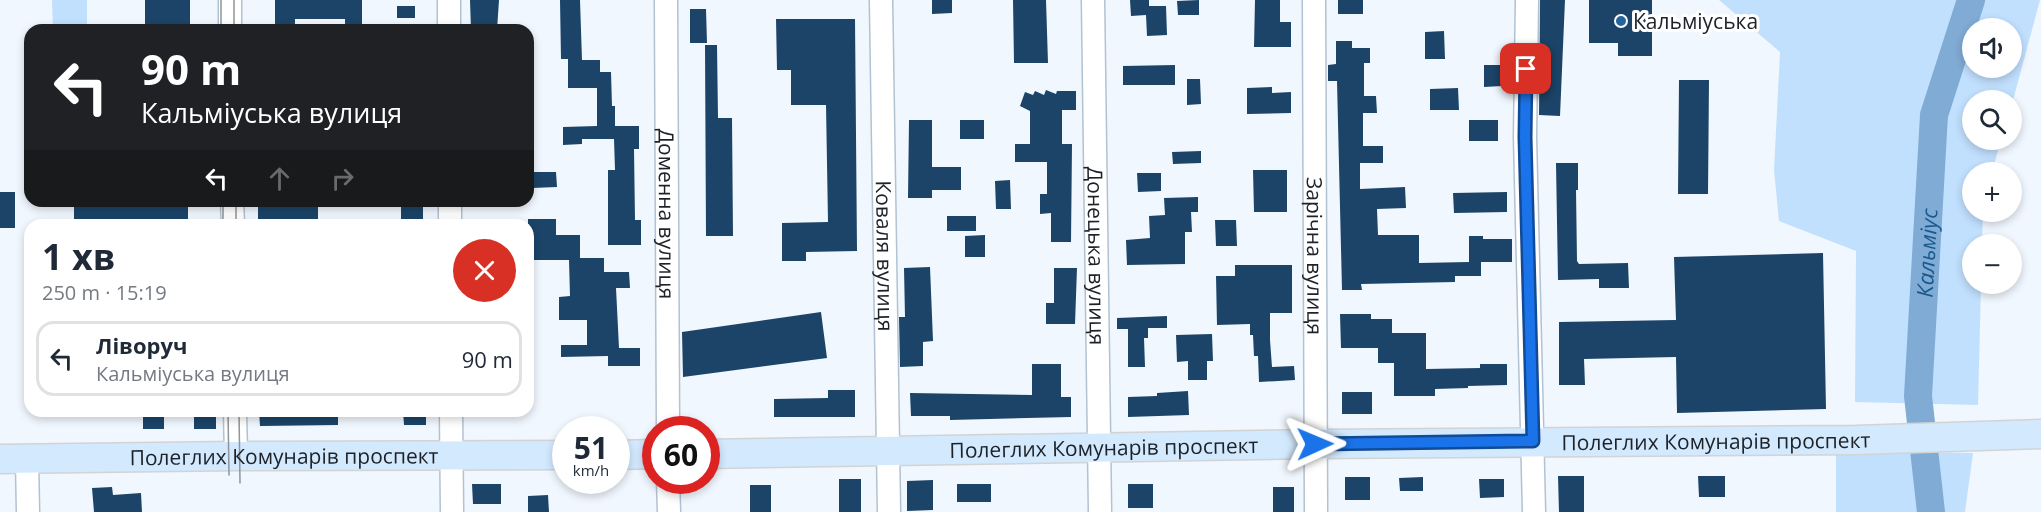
<!DOCTYPE html>
<html lang="uk">
<meta charset="utf-8">
<style>
:root{--surface:#fff;--page:#f2f2f3;--text:#1f2937;--muted:#747a83;--line:#e0e1e3}
body{margin:0;font-family:"Open Sans",sans-serif;background:var(--page);color:var(--text);height:100vh;display:flex;flex-direction:column;font-size:22px;white-space:nowrap}
*{box-sizing:border-box;margin:0}
p{font-size:20px;color:var(--muted)}
.icon{flex:none;width:33px;height:33px;fill:none;stroke:currentColor;stroke-width:2;stroke-linecap:round;stroke-linejoin:round}
.map{position:relative;flex:1;overflow:hidden}
.drawer{position:absolute;left:24px;top:219px;width:510px;height:198px;display:flex;flex-direction:column;background:var(--surface);border-radius:18px;box-shadow:0 3px 9px #0003}
.drawer>*{flex:none}
.guide{position:absolute;left:24px;top:24px;width:510px;height:183px;border-radius:18px;box-shadow:0 3px 9px #0003;background:#202124;color:#fff;overflow:hidden}
.controls{position:absolute;left:1962px;top:18px;display:grid;gap:12px}
.controls a{display:grid;place-items:center;width:60px;height:60px;border-radius:50%;background:var(--surface);box-shadow:0 3px 9px #0003;font-size:30px}
.speed{position:absolute;left:552px;top:416px;display:flex;gap:12px;font-size:30px;font-weight:700;text-align:center}
.speed>*{display:grid;place-content:center;width:78px;height:78px;border-radius:50%;background:var(--surface);box-shadow:0 3px 9px #0003;line-height:1}
.speed small{font-size:15px;font-weight:400}
.speed .limit{border:9px solid #d22;background:#fff;color:#111}
.pin{position:absolute;display:grid;place-items:center;width:51px;height:51px;color:#fff;margin:-26px;border-radius:12px;box-shadow:0 3px 9px #0006}
.me{position:absolute;width:66px;margin:-33px;rotate:89deg;stroke-linejoin:round;filter:drop-shadow(0 0 4px #0008)}
.turn{display:flex;align-items:center;gap:21px;height:126px;padding:0 18px;font-size:27px}
.turn .icon{width:78px;height:78px;stroke-width:2.5}
.turn b{display:block;font-size:42px;line-height:51px}
.lanes{display:flex;align-items:center;height:57px;padding:0 18px;background:#0003;justify-content:center;gap:30px;direction:ltr}
.lanes .off{opacity:.35}
.round{display:grid;place-items:center;flex:none;width:63px;height:63px;border-radius:32px;background:var(--page)}
.summary{display:flex;align-items:center;justify-content:space-between;height:102px;padding:0 18px}
h1{font-size:36px;font-weight:700;line-height:45px}
ul{padding:0;list-style:none}
li{display:flex;align-items:center;gap:18px;height:75px;margin:0 12px 9px;padding:0 6px;border:3px solid var(--line);border-radius:18px}
li div{flex:1}
li b{display:block;font-size:22px}
li em{font-style:normal}
.map>svg:first-child{display:block}
.green{fill:#c1e0fe;fill-rule:evenodd}
.lines{fill:none;stroke-linecap:round;stroke-linejoin:round}
.river{stroke:#80abd4;stroke-width:28}
.building{fill:#1b4468}
.minor-casing{stroke:#b2c2d1;stroke-width:25}
.major-casing{stroke:#d2d3d4;stroke-width:31}
.minor{stroke:#fff;stroke-width:22}
.major{stroke:#d3e9fe;stroke-width:28}
.tram{stroke:#8f959b;stroke-width:1.5}
.route-casing{stroke:#114b97;stroke-width:15}
.route{stroke:#1a73e8;stroke-width:10}
.poi-dot{fill:#24649a;stroke:#fff;stroke-width:2}
.labels{text-anchor:middle;dominant-baseline:central;stroke-width:6;stroke-linejoin:round;paint-order:stroke}
.poi-label{font-size:21px;fill:#1d2228;stroke:#fff;text-anchor:start}
.street-label{font-size:21px;fill:#1d2228;stroke:#fff}
.water-label{font-size:22px;font-style:italic;fill:#19598e;stroke:#fff}
</style>
<div class="map">
<svg width="2041" height="512" viewBox="0 0 2041 512">
<rect width="100%" height="100%" fill="#f1f7fe"/>
<path class="green" d="M52,0H87V30H53Z
M1719,0H2040L2012,104V100H1972V140H2001L1992,172H1972V212H1983L1982,244H1972V284H1981L1978,405L1855,402L1856,251L1779,221L1774,170L1780,52ZM1972,28H2012V68H1972Z
M1836,451L1973,453L1965,512H1836Z"/>
<g class="lines">
<path class="river" id="s1" d="M1931,512L1918,396L1934,115L1971,0"/>
</g>
<path class="building" d="M145,0H190V30H145Z
M275,0H362V30H345V19H295V30H275Z
M470,0H499L497,30H471Z
M560,0H580L582,60H600V72H611L612,106H615V126H639V149H634L635,220H641V245H608V170H615L614,139H582V144L563,145V127L597,126V88H568V59H561Z
M932,0H952V13L932,14Z
M1013,0H1046L1048,63H1014Z
M1130,0H1149V6H1166L1167,35L1147,36L1146,15L1131,16Z
M1199,0V15H1178L1177,1Z
M1255,0H1280V22H1291V47H1254Z
M1338,0H1363V14H1338Z
M1540,0H1565L1560,116L1539,115Z
M1589,0H1652V56H1618V43H1589Z
M397,6H415V18H397Z
M690,9H706L707,43H690Z
M776,19H855L857,251L806,252V261H782V223L828,222L826,105H791V70H777Z
M1444,31L1445,59H1425V32Z
M1336,41H1352V48H1370V63H1364V96H1376L1377,113H1363V146H1383V163H1360V189L1405,187L1406,208L1377,209L1378,235H1419V263L1469,262V236H1483V239H1512V262H1481V276H1455V282L1361,284L1362,290H1342L1337,81H1328V65L1336,64Z
M705,45H717L718,118H732L733,236H706Z
M1175,65V85H1123V66Z
M1484,65H1502V86L1484,87Z
M1187,79H1200L1201,104L1187,105Z
M1679,80H1709L1708,194H1678Z
M1272,87V93L1291,92V113L1247,114V88Z
M1458,88L1459,110H1430V89Z
M1046,90L1056,94L1057,91H1076V110H1062V144H1072L1071,242H1051V213L1040,214V194H1047V162H1015V144H1030V111L1020,106L1025,92L1033,95L1035,91L1044,95Z
M909,120H932V167H961V190H932V198H908Z
M960,120H984V139H960Z
M1469,120H1498V141H1469Z
M1201,151V163L1173,164L1172,152Z
M1556,163H1578V190H1576L1577,261L1579,264L1628,263L1629,288H1599V279L1558,280Z
M1253,170H1287V212H1254Z
M531,172H556L557,187L532,188Z
M1137,173H1161V191L1138,192Z
M1010,180L1011,209H996L995,181Z
M0,192H15V228H0Z
M1507,192V212L1454,213L1453,193Z
M1198,197V212H1191L1192,232H1185V264L1127,265L1126,240L1150,238L1149,216L1165,215L1164,198Z
M113,201H188V225H74V205L113,204Z
M258,201H318V225H258Z
M401,201H423V225H401Z
M947,216H976V231H947Z
M528,219H556V235H580V258H604V272H629L630,288H616L619,348H640V366H608V356L561,357V345H587V320H559V297L570,296L569,260H528Z
M1215,220H1236L1237,246H1216Z
M985,235V257H965V236Z
M1823,253L1826,409L1677,413L1676,357L1584,359L1585,385H1559V322L1676,320L1674,257Z
M1235,265H1292V313H1270V340L1272,367L1294,366L1295,380L1259,382L1258,356H1254L1253,335H1250V324L1217,325L1216,276H1235Z
M930,267L933,341L923,342V366L900,367L899,317H905L904,268Z
M1054,268H1077L1075,324H1046V303H1054Z
M821,312L827,358L683,377L682,332Z
M1340,314H1371V319H1392V333H1426V369L1480,368V364H1507V385L1468,386V388L1435,389V396H1394V363H1378V348H1341Z
M1167,316V328H1148V338H1144L1145,367H1128V329H1117V318Z
M1212,334L1213,361H1207V380H1188V361L1177,362L1176,335Z
M1032,364H1061V397H1071V417L950,420V416H911L910,393L1032,395Z
M828,390H855V417H774V399L828,398Z
M1188,391L1189,415L1128,417V397L1157,396V393Z
M1342,392H1372V414H1342Z
M143,411H164V429H143Z
M194,411H216V429H194Z
M259,411H338V425L260,426Z
M403,411H426V425H404Z
M1558,476H1584V512H1559Z
M1698,476H1725V497H1699Z
M1345,477H1370V500H1345Z
M1423,477V491H1400L1399,478Z
M839,479H861V512H839Z
M1479,479H1504V497L1480,498Z
M933,480V510L907,511V481Z
M472,484H501V504H473Z
M957,484H991V502H957Z
M1128,484H1153V508H1128Z
M750,485H771V512H750Z
M112,487L113,495L141,493L142,512H94L92,488Z
M1273,487H1294V512H1273Z
M548,495L549,512H528V496Z"/>
<g class="lines">
<g class="minor-casing">
<g id="minor">
<path d="M230,0V30"/>
<path d="M449,0V30"/>
<path id="s2" d="M666,0L668,429"/>
<path id="s3" d="M881,0L889,512"/>
<path id="s4" d="M1093,0L1100,512"/>
<path id="s5" d="M1314,0L1316,512"/>
<path d="M1527,0L1525,137L1534,512"/>
<path d="M232,201L233,225"/>
<path d="M450,201V225"/>
<path d="M235,411L236,456"/>
<path d="M451,411L452,512"/>
<path d="M27,459L28,512"/>
<path d="M668,480L669,512"/>
</g>
</g>
<g class="major-casing">
<g id="major">
<path id="s6" d="M706,454L1315,444L1856,440L2041,434"/>
<path d="M616,455L656,454"/>
<path id="s7" d="M0,459L236,456L566,455"/>
</g>
</g>
<use href="#minor" class="minor"/>
<use href="#major" class="major"/>
<path class="tram" d="M221,0V30
M234,0V30
M223,201V225
M236,201V225
M228,411L229,475
M239,411L240,483"/>
</g>
<g class="lines">
<g class="route-casing">
<path id="route" d="M1315,444L1533,441L1525,137L1526,69"/>
</g>
<use href="#route" class="route"/>
</g>
<circle class="poi-dot" cx="1621" cy="21" r="6"/>
<g class="labels">
<g class="poi-label">
<text x="1633" y="21">Кальміуська</text>
</g>
<g class="street-label">
<text stroke="none"><textPath href="#s2" startOffset="214">Доменна вулиця</textPath></text>
<text stroke="none"><textPath href="#s3" startOffset="256">Коваля вулиця</textPath></text>
<text stroke="none"><textPath href="#s4" startOffset="256">Донецька вулиця</textPath></text>
<text stroke="none"><textPath href="#s5" startOffset="256">Зарічна вулиця</textPath></text>
<text stroke="none"><textPath href="#s6" startOffset="1010">Полеглих Комунарів проспект</textPath></text>
<text stroke="none"><textPath href="#s6" startOffset="398">Полеглих Комунарів проспект</textPath></text>
<text stroke="none"><textPath href="#s7" startOffset="284">Полеглих Комунарів проспект</textPath></text>
</g>
<g class="water-label">
<text stroke="none"><textPath href="#s1" startOffset="260">Кальміус</textPath></text>
</g>
</g>
</svg>
<div class="controls">
<a><svg class="icon" aria-label="sound" viewBox="0 0 24 24"><path d="M4 9h4l5-4v14l-5-4H4zM17 9q2 3 0 6"/></svg></a>
<a><svg class="icon" aria-label="search" viewBox="0 0 24 24"><circle cx="10" cy="10" r="6"/><path d="M15 15l6 6"/></svg></a>
<a>+</a>
<a>−</a>
</div>
<div class="speed"><div>51<small>km/h</small></div><div class="limit">60</div></div>
<div class="pin" style="left:1526px;top:69px;background:#d93025"><svg class="icon" aria-label="arrive" viewBox="0 0 24 24"><path d="M6 21V4h12l-3 4 3 4H6"/></svg></div>
<svg class="me" style="left:1315px;top:444px" viewBox="-20 -20 40 40"><path d="M0-17L14 15 0 8-14 15z" fill="#1a73e8" stroke="#fff" stroke-width="4"/></svg>
<div class="guide">
<div class="turn"><svg class="icon" aria-label="left" viewBox="0 0 24 24"><path d="M17 20v-9H6M10 6l-5 5 5 5"/></svg><div><b>90 m</b>Кальміуська вулиця</div></div>
<div class="lanes"><svg class="icon" aria-label="left" viewBox="0 0 24 24"><path d="M17 20v-9H6M10 6l-5 5 5 5"/></svg><svg class="icon off" aria-label="ahead" viewBox="0 0 24 24"><path d="M12 20V5M6 11l6-6 6 6"/></svg><svg class="icon off" aria-label="right" viewBox="0 0 24 24"><path d="M7 20v-9h11M14 6l5 5-5 5"/></svg></div>
</div>
<section class="drawer">
<div class="summary"><div><h1>1 хв</h1><p>250 m · 15:19</p></div><a class="round" style="background:#d93025;color:#fff"><svg class="icon" aria-label="close" viewBox="0 0 24 24"><path d="M6 6l12 12M18 6L6 18"/></svg></a></div>
<ul>
<li><svg class="icon" aria-label="left" viewBox="0 0 24 24"><path d="M17 20v-9H6M10 6l-5 5 5 5"/></svg><div><b>Ліворуч</b><p>Кальміуська вулиця</p></div><em>90 m</em></li>
</ul>
</section>
</div>
